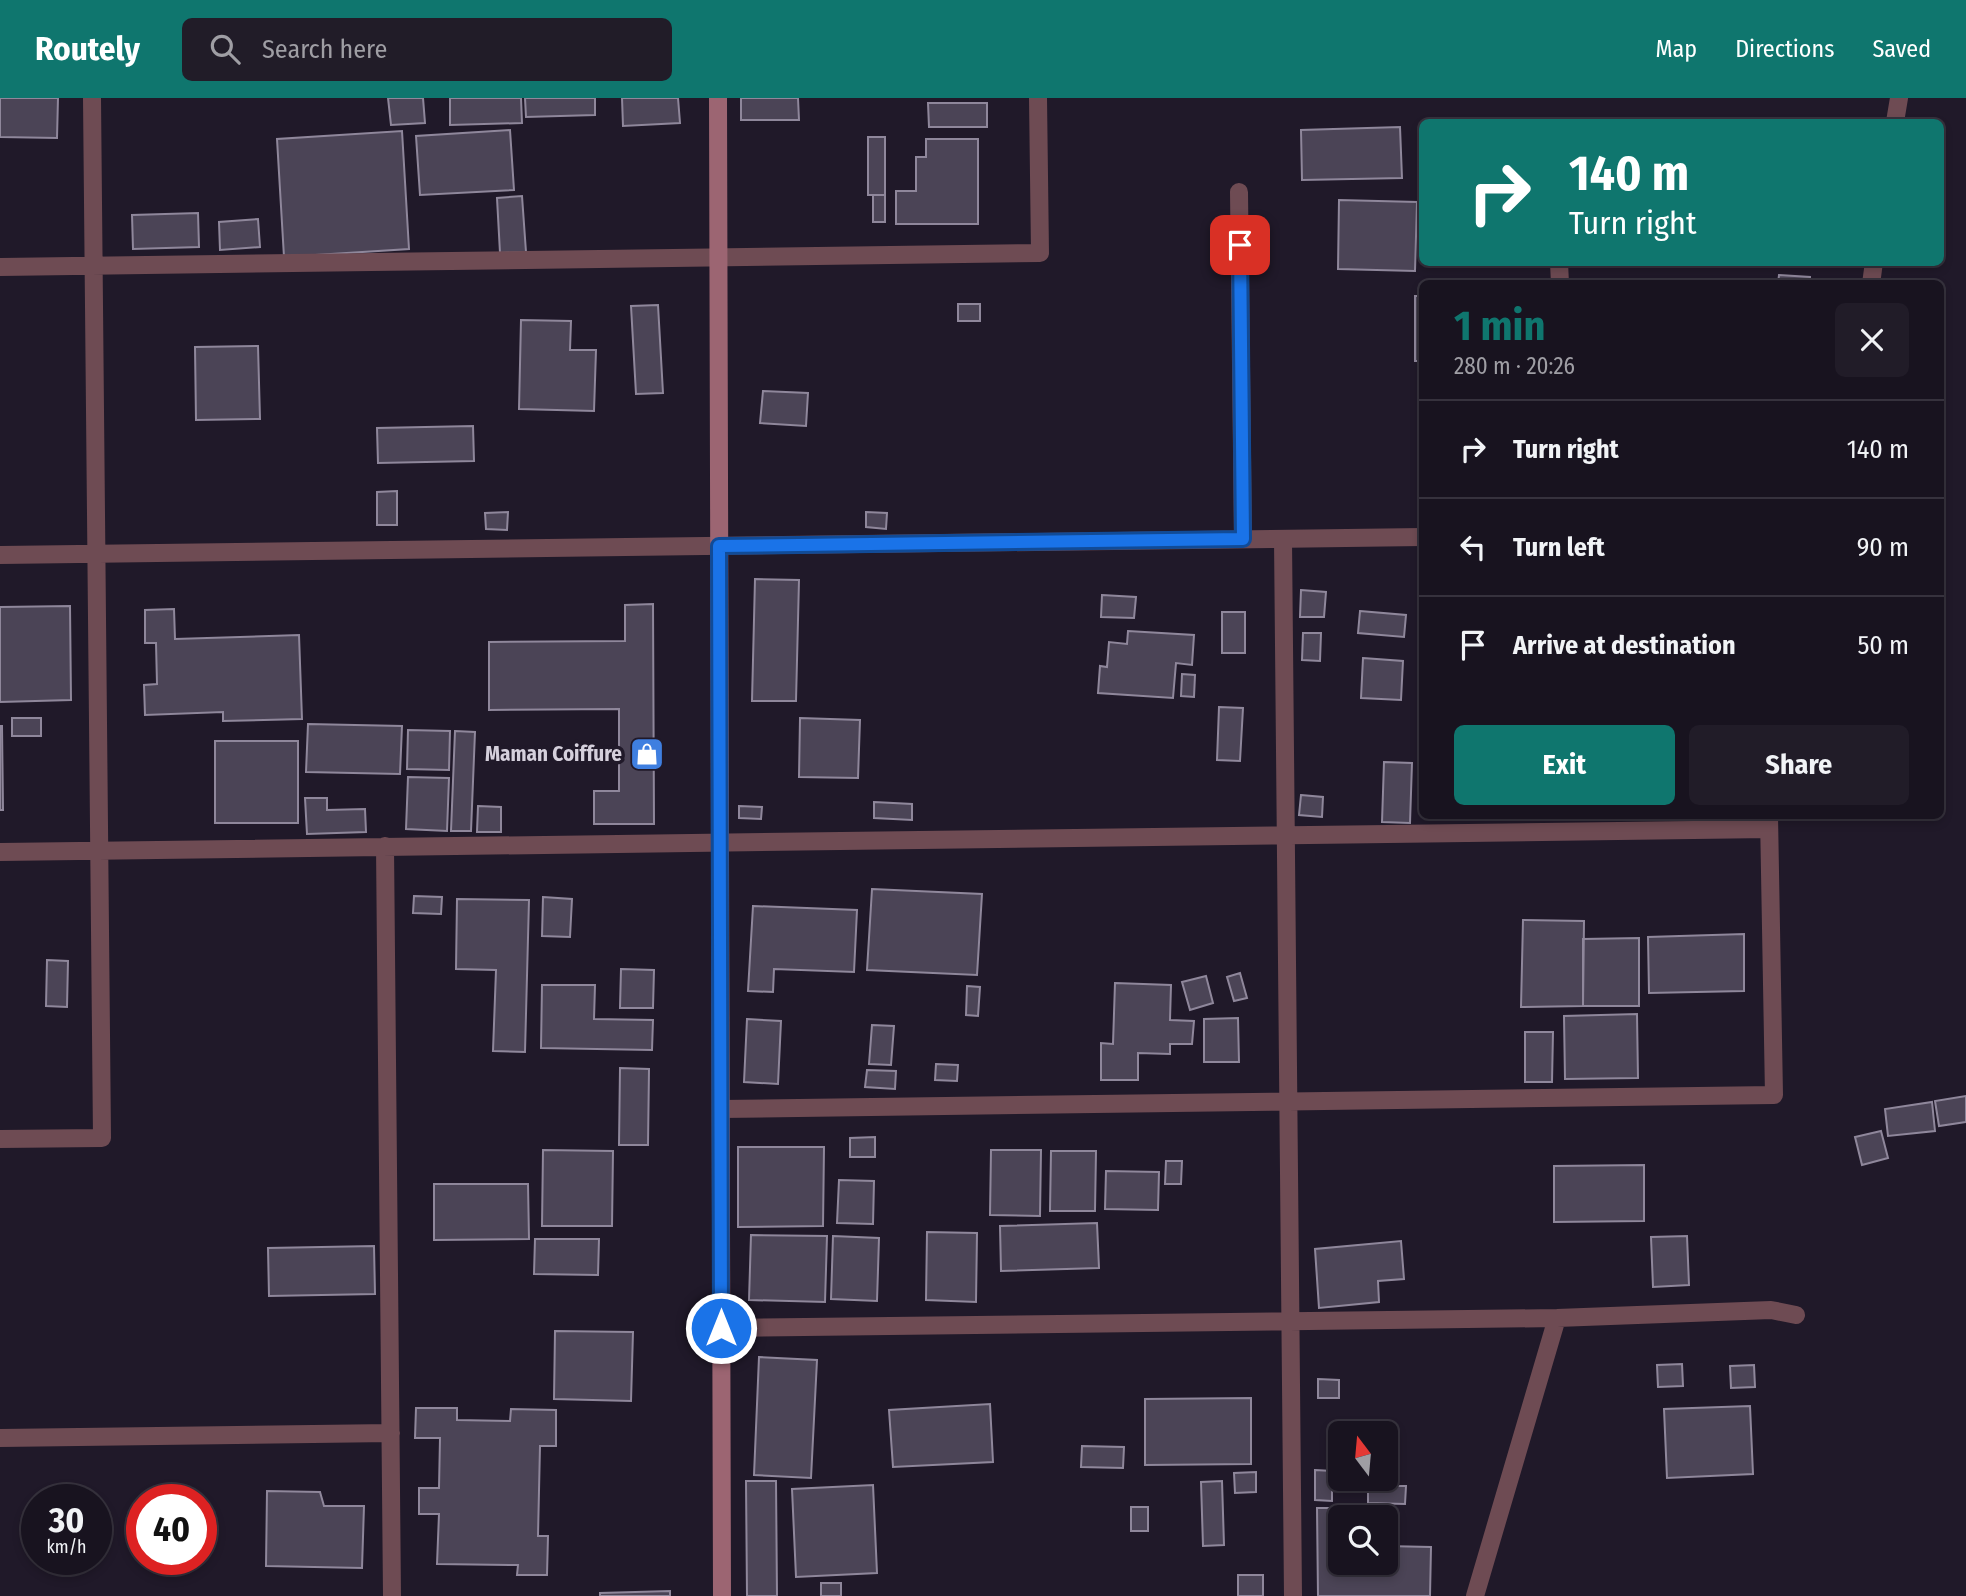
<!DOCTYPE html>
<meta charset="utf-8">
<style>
:root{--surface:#18131f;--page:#211c28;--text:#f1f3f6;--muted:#9f9ea4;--line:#36323d;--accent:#0f766e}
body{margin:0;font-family:"Fira Sans Condensed",sans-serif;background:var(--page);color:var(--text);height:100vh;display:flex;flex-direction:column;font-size:26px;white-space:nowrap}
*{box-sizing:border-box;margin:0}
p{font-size:23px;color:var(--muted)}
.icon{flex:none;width:38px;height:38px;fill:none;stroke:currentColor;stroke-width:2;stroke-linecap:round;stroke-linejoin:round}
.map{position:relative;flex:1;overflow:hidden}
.details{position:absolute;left:1419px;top:182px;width:525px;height:539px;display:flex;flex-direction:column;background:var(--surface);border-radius:10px;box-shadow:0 4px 10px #0003,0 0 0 2px var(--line)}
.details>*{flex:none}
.top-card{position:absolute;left:1419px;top:21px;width:525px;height:147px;border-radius:10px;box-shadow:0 4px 10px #0003,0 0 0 2px var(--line);background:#0f766e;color:#fff;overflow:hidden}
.needle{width:46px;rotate:344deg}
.tools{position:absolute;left:1328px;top:1323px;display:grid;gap:14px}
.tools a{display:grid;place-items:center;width:70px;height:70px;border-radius:10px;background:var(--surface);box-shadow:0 4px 10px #0003,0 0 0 2px var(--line);font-size:35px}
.speed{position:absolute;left:21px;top:1386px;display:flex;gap:14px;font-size:35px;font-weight:700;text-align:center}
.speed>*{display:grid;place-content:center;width:91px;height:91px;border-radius:50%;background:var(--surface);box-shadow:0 4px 10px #0003,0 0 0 2px var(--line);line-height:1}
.speed small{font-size:18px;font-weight:400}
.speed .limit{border:10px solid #d22;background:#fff;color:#111}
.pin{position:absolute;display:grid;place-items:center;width:60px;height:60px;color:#fff;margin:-30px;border-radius:14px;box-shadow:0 4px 10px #0006}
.me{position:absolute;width:77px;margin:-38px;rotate:0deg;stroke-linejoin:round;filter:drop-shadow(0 0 5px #0008)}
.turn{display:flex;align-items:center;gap:24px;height:147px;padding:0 35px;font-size:32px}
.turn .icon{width:91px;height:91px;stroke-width:2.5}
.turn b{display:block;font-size:49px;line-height:60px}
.round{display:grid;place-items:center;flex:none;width:74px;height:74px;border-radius:10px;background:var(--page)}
.summary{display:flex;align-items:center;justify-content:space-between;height:119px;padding:0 35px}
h1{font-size:42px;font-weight:700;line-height:52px;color:var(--accent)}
.action{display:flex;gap:14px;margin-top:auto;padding:14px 35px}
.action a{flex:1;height:80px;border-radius:10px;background:var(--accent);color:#fff;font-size:28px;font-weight:700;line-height:80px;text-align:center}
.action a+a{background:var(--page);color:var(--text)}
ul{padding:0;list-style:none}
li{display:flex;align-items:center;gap:21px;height:98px;padding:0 35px;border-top:2px solid var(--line)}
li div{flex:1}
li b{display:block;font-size:26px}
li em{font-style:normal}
header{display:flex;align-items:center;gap:42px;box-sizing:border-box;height:98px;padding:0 35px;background:var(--accent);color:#fff}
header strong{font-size:33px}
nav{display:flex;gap:38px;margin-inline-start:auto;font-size:24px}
.search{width:490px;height:63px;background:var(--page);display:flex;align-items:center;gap:18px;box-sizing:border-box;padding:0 24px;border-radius:10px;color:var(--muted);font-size:26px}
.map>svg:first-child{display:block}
.building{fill:#4b4456;stroke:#8f879b;stroke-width:2}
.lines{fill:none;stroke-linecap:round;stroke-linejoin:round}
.street{stroke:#6e4b53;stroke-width:18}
.secondary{stroke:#9c6572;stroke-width:18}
.route-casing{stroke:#114b97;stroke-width:18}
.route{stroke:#1a73e8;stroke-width:12}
.labels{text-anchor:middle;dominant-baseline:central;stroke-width:7;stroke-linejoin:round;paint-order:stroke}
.poi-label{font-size:21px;font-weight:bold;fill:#d5d0dc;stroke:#201929;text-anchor:end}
</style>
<header>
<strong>Routely</strong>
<div class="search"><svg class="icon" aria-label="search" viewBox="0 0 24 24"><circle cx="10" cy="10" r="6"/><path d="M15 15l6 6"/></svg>Search here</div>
<nav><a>Map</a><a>Directions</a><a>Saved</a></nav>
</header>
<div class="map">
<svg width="1966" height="1498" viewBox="0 0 1966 1498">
<rect width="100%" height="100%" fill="#201929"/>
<path class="building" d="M0,0H58L57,40L0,39Z
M388,0H423L425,25L391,27Z
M450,0H521L522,25L450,27Z
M525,0H595V17L526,19Z
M622,0H678L680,25L623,28Z
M741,0H798L799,22H741Z
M928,5H987V29H929Z
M1400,29L1402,80L1302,82L1301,32Z
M510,32L514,92L420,97L416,38Z
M402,33L409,151L284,159L277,41Z
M868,39H885V97H868Z
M926,41H978V126H896V93H916V59H926Z
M873,97H885V124H873Z
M522,98L526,154L500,155L497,100Z
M1339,102L1417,104L1415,173L1338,171Z
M198,115L199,149L133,151L132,117Z
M258,121L260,149L220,152L219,124Z
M1779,177L1810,179V186H1778Z
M1415,198H1423V263H1415Z
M958,206H980V223H958Z
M658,207L663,295L636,296L631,208Z
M521,222L571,223L570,252H596L594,313L519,311Z
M258,248L260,321L196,322L195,249Z
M763,293L808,295L806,328L760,325Z
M473,328L474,363L378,365L377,330Z
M397,393V427H377V394Z
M508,414L507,432L486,431L485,415Z
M866,414L887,415L886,431L866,429Z
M755,481L799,482L796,603H752Z
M1301,492L1326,494L1324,519H1300Z
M1102,497L1136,499L1134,520L1101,519Z
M653,506L654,726H594V693H619V611L489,612V544L625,543V507Z
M70,508L71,602L0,604V509Z
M174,511L175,541L299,537L302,621L223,623V614L145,617L144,587L157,586L156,545H145V512Z
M1360,513L1406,517L1404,539L1358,535Z
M1222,514H1245V555H1222Z
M1128,533L1194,537L1192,567L1176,565L1173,600L1098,595L1100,568L1107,569L1109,544L1127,546Z
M1303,535H1321L1320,563L1302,562Z
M1363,560L1403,563L1401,602L1361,600Z
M1182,576L1195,577L1194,599L1181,598Z
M1219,609L1243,610L1240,663L1217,662Z
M12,620H41V638H12Z
M800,620L860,622L858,680L799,679Z
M308,626L402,628L400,676L306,674Z
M0,628H2L3,712H0Z
M408,632L450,633L449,672L407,671Z
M455,633L475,634L471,733H451Z
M215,643H298V725H215Z
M1384,664L1412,665L1410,725L1382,724Z
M408,679L449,680L447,733L406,731Z
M1301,697L1323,699L1322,719L1299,717Z
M305,700H327V712L365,711L366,734L307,736Z
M874,704L912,706V722L874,720Z
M478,708L501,709V734H477Z
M739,708L762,709L761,721L739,720Z
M872,791L982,796L977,877L867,872Z
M414,798L442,799L441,816L413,815Z
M543,799L572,801L570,839L542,838Z
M457,801L529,802L525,954L493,953L496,872L456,871Z
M753,808L857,812L854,874L774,871L773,894L748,893Z
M1523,822L1584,823L1583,908L1521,909Z
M1744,836V893L1649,895L1648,839Z
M1639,840V908H1583V841Z
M47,862L68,863L67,909L46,908Z
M621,871L654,872L653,910H620Z
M1240,875L1247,900L1234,903L1227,879Z
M1206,878L1213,905L1190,912L1182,884Z
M1115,885L1171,887L1170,922L1194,923L1192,946H1170V956L1138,955V982H1101V945L1113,946Z
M542,887H595L594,921L653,922L652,952L541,950Z
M967,888L980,889L978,918L966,917Z
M1637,916L1638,980L1565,981L1564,918Z
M1238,920L1239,964H1204V921Z
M747,921L781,923L778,986L744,984Z
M872,927L894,928L891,967L869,966Z
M1525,934H1553L1552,984H1525Z
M936,966L958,967L957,983L935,982Z
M620,970L649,971L648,1047H619Z
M867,972L896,973L895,991L865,989Z
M1966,998V1024L1939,1028L1935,1003Z
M1932,1004L1935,1033L1888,1038L1885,1011Z
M1881,1033L1888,1060L1862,1067L1855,1039Z
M875,1039V1059H850V1040Z
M738,1049H824L823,1128L738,1129Z
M543,1052L613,1053L612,1128H542Z
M991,1052H1041L1040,1118L990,1117Z
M1051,1053H1096L1095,1113H1050Z
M1166,1063H1182L1181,1086H1165Z
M1644,1067V1123L1554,1124V1068Z
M1106,1073L1159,1074L1158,1112L1105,1111Z
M839,1082L874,1083L873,1126L837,1125Z
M434,1086H528L529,1141L434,1142Z
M1097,1125L1099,1170L1001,1173L1000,1128Z
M927,1134L977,1135L976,1204L926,1202Z
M751,1137L827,1138L825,1204L749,1202Z
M833,1138L879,1140L877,1203L831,1201Z
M1687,1138L1689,1187L1653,1189L1651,1139Z
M535,1141H599L598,1177L534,1176Z
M1401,1143L1404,1181L1378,1183L1379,1204L1319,1210L1315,1151Z
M374,1148L375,1196L269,1198L268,1150Z
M555,1233L633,1234L631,1303L554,1301Z
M759,1259L817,1262L811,1380L754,1377Z
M1682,1266L1683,1288L1658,1289L1657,1267Z
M1754,1267L1755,1289L1731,1290L1730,1268Z
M1318,1281L1339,1282V1300H1318Z
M1251,1300V1366L1145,1367V1301Z
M990,1306L993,1364L893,1369L889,1312Z
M1750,1308L1753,1376L1667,1380L1664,1311Z
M416,1310H457V1322L510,1323L511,1311L556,1312V1348H540L538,1438H548L547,1477H517L518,1467L437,1466L439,1416H419V1390H439L440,1340H415Z
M1082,1348L1124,1349L1123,1370L1081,1369Z
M1315,1372L1332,1373V1403L1315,1402Z
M1256,1374V1394L1235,1395L1234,1375Z
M746,1383H776L777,1498H747Z
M1222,1383L1224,1447L1203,1448L1201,1384Z
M873,1387L877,1475L796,1479L792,1391Z
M1368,1388H1406L1405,1406L1368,1405Z
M267,1393L320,1394L324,1408H364L362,1470L266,1468Z
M1131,1409H1148V1433H1131Z
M1317,1410H1361V1419H1340V1465H1386V1448L1431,1449L1430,1498H1318Z
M1238,1477H1263V1498H1238Z
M821,1485H841V1498H821Z
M670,1493V1498H600V1495Z"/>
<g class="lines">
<path class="street" d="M1895,24L1899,0
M1239,94L1243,441
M1559,164L1560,186
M0,169L1040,155L1038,0
M1871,186L1874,164
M1283,441L1293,1498
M0,457L1423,439
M385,748L392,1498
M0,754L1769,731
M721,1011L1774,997L1769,718
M0,1041L102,1040L92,0
M721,1230L1557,1220L1771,1212L1796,1217
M0,1340L391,1335
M1475,1498L1557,1220"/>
<path class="secondary" d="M718,0L722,1498"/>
</g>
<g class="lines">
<g class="route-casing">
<path id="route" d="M721,1230L719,448L1243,441L1240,147"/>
</g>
<use href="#route" class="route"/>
</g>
<defs>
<g id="shop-square" transform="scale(1.75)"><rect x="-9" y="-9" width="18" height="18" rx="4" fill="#3f7fe0" stroke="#201929"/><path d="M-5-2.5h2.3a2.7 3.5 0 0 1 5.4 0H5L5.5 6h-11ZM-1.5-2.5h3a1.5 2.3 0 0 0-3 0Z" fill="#fff"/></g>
</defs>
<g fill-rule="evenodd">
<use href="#shop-square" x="647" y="656"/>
</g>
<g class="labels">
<g class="poi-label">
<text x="622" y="656">Maman Coiffure</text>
</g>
</g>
</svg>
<div class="tools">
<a><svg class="needle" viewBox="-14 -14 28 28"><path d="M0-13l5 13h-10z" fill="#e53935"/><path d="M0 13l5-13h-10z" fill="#9f9ea4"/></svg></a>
<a><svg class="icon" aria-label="search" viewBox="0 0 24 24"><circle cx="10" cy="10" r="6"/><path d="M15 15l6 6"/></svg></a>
</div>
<div class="speed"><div>30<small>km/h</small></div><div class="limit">40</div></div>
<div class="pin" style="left:1240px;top:147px;background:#d93025"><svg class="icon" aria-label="arrive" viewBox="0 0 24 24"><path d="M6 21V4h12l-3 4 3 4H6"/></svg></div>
<svg class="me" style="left:721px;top:1230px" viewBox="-20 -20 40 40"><circle r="17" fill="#1a73e8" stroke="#fff" stroke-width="3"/><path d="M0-11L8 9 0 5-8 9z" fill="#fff"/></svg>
<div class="top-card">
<div class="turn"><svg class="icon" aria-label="right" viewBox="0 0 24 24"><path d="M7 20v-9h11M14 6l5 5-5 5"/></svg><div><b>140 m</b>Turn right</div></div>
</div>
<section class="details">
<div class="summary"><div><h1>1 min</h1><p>280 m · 20:26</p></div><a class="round"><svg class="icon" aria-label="close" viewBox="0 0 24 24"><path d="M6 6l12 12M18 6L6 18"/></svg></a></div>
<ul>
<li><svg class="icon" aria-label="right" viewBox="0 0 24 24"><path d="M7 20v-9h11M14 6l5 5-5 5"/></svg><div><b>Turn right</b></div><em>140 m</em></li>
<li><svg class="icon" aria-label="left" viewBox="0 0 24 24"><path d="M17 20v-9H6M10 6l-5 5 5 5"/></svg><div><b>Turn left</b></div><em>90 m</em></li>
<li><svg class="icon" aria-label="arrive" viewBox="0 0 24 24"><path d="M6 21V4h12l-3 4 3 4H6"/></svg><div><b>Arrive at destination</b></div><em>50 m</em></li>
</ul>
<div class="action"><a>Exit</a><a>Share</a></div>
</section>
</div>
